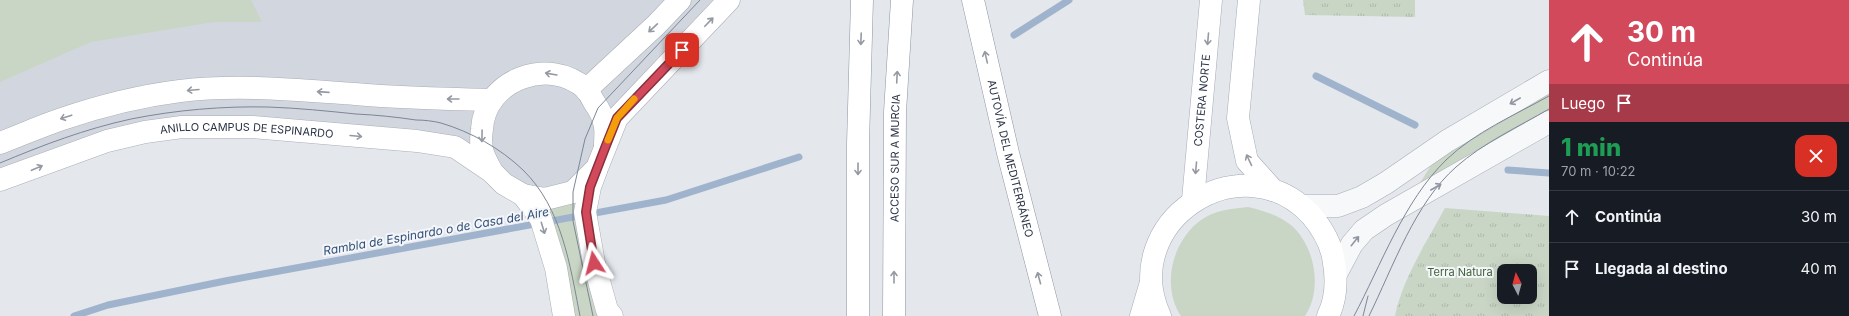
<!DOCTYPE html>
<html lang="es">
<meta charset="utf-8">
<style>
:root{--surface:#171b24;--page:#20242c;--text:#f1f3f6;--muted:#9ea1a6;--line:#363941}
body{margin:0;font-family:Inter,sans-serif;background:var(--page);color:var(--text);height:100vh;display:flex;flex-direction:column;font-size:15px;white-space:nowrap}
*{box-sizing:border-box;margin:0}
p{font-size:13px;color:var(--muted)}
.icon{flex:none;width:22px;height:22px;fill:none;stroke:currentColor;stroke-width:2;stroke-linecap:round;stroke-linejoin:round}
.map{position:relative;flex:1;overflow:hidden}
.drawer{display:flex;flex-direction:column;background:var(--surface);width:300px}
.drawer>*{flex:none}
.hud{background:#d1495b;color:#fff;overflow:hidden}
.needle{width:26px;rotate:354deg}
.tools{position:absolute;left:1497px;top:264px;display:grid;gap:8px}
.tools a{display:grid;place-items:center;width:40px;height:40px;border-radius:8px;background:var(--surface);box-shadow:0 4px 16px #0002;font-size:20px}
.pin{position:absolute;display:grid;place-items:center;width:34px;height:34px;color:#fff;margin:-17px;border-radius:8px;box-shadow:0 2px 6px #0006}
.me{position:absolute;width:44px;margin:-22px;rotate:351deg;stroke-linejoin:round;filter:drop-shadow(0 0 3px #0008)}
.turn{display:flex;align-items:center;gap:14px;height:84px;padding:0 12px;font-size:18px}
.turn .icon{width:52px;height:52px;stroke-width:2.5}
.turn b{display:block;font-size:28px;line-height:34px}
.then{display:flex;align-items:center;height:38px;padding:0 12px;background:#0003;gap:8px;font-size:15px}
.round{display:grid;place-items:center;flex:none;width:42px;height:42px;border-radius:12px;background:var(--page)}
.head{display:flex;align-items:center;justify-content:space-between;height:68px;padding:0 12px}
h1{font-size:24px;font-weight:800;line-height:30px;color:#1e9e55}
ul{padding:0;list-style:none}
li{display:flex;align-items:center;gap:12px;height:52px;padding:0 12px;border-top:1px solid var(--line)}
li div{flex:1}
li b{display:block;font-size:15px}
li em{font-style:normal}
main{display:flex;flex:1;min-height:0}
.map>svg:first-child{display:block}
.built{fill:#d2d6de}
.grass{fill:#c9d6c5}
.park{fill:url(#park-tufts);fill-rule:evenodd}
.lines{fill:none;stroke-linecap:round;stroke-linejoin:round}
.stream{stroke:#9fb4cc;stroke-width:7}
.street-casing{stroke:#a9aeb7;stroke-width:23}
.secondary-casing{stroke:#a9aeb7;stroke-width:23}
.primary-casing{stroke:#a3abb8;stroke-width:23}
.highway-casing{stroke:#8b94a3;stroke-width:23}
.street{stroke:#f7f8fa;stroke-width:22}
.secondary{stroke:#fff;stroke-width:22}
.primary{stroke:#fff;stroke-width:22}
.highway{stroke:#fff;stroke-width:22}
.tram{stroke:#7d8696;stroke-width:1}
.oneway{stroke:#959aa2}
.oneway2{stroke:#9196a0}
.route-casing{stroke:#882f3b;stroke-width:10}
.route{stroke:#d1495b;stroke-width:7}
.slow{stroke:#f59e0b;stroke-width:7}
.labels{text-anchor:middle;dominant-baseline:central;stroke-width:4;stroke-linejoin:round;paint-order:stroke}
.street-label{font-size:11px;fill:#2b3445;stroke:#f4f6f9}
.park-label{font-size:11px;fill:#3f6138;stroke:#f4f6f9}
.water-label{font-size:12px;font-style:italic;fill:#34527a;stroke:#f4f6f9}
</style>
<main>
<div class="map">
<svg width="1549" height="316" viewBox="0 0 1549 316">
<defs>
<pattern id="park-tufts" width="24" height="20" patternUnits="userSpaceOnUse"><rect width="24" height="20" fill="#c9d6c5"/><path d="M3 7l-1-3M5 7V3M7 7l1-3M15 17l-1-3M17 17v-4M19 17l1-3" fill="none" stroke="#adb8ab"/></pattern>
</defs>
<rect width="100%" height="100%" fill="#e4e7ec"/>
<path class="built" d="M0,0H729L631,102L597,168L545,199L455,147L182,127L0,180Z"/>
<path class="grass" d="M0,0H251L262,22H214L91,42L0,82Z
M1549,87V115L1415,191L1430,167L1452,146Z
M580,198L601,316H573L542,206Z
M1248,207C1264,211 1278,215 1291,225C1315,246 1323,289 1305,316H1181C1161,286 1172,241 1201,220C1215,210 1231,209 1248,207Z"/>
<path class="park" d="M1303,0H1415V17L1305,15Z
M1445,208L1549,216V316H1395C1402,280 1427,241 1445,208ZM1504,271H1530V297H1504Z"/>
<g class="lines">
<path class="stream" d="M1014,35L1069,0
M1316,76L1415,125
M1508,170L1549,173
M74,316L108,305L225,281L666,200L799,157"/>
<g class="street-casing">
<path id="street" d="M1302,206H1338L1362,197L1386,183L1447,141L1549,81
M1336,274L1352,244L1364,230L1386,215L1549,122"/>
</g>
<g class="secondary-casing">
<g id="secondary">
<path d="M586,90L656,25L680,0"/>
<path d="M0,143C21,135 41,126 62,119C100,106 140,96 180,91C238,84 297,90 355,94C401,98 446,99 492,100"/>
<path d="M596,171L590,187L585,212L594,263L607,310L612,316"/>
<path d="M492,172C489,166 485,159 483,153C480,145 481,136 482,129C485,79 550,56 586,89C589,93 592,98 594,102C599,109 604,119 605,127C606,133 605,139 605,145"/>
<path id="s1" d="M0,180L107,141L145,132L182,127H253L417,141L455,147L492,172L504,184L523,195L545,199L573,192L597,168L617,118L729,0"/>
<path d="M523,195L541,219L556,268L564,316"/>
<path d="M1141,316L1151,282"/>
</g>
</g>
<g class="primary-casing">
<g id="primary">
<path d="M1249,0L1238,118L1247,161L1273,190"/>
<path id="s2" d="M1193,200L1211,0"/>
<path d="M1160,316C1117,222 1241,140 1311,215C1321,227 1330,241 1333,257C1337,277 1337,298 1328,316"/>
</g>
</g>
<g class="highway-casing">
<g id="highway">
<path id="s3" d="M973,0L1008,153L1050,316"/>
<path d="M858,316V144L862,0"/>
<path id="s4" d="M894,316L895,112L902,0"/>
</g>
</g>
<use href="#street" class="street"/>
<use href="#secondary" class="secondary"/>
<use href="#primary" class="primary"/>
<use href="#highway" class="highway"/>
<path class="tram" d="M0,163C43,145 85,129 131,119C176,110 223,106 268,107C298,108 327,111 356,114C377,115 396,117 416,120C424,120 433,121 441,123C471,132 500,148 523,170C562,208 570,265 580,316
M593,316L573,221V192L585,139L598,108L700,0
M1354,316C1381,265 1404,201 1446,160C1475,132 1515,115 1549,96
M1363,316L1368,296
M1369,316C1393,267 1415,203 1456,167C1483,143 1518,127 1549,109"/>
</g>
<defs><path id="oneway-shaft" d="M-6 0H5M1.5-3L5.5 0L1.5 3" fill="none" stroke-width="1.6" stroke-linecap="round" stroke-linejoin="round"/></defs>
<g class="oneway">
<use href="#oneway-shaft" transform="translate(709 22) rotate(-46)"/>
<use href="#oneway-shaft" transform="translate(653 28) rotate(137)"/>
<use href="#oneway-shaft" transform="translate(861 39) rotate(92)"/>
<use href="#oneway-shaft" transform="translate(1208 39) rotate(95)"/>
<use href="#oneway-shaft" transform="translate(986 57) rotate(-103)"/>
<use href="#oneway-shaft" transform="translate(551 74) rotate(-170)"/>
<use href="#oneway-shaft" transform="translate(897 77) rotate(-87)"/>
<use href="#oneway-shaft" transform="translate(193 90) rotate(175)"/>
<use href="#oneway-shaft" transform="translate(323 92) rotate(-176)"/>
<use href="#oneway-shaft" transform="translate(453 99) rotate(-180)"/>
<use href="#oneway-shaft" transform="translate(66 117) rotate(162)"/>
<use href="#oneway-shaft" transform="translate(356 136) rotate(5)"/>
<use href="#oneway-shaft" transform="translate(482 136) rotate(91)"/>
<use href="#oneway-shaft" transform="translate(1249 160) rotate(-115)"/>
<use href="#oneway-shaft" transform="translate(37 168) rotate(-23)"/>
<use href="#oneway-shaft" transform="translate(1196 168) rotate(95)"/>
<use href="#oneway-shaft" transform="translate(858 169) rotate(90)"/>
<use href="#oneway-shaft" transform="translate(543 228) rotate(73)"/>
<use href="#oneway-shaft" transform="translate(894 277) rotate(-90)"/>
<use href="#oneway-shaft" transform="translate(1039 278) rotate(-105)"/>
</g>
<g class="oneway2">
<use href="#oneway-shaft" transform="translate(1515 101) rotate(150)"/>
<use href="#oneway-shaft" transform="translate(1436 187) rotate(-30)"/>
<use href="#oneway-shaft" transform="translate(1355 241) rotate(-51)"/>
</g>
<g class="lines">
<g class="route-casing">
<path id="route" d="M594,263L586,212L590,187L605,148L617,118L682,50"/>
</g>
<use href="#route" class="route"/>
<path class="slow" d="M608,140L617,118L634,99"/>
</g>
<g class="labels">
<g class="street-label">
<text stroke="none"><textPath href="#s2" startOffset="100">COSTERA NORTE</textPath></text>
<text stroke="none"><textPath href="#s1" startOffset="255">ANILLO CAMPUS DE ESPINARDO</textPath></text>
<text stroke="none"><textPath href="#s4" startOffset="158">ACCESO SUR A MURCIA</textPath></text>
<text stroke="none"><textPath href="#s3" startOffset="163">AUTOVÍA DEL MEDITERRÁNEO</textPath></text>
</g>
<g class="park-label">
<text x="1460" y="272">Terra Natura</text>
</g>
<g class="water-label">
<text transform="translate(436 231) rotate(-10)">Rambla de Espinardo o de Casa del Aire</text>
</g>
</g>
</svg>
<div class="tools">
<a><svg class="needle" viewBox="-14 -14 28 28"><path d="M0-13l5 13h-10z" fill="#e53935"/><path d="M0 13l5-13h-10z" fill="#9ea1a6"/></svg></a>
</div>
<div class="pin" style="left:682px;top:50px;background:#d93025"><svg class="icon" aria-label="arrive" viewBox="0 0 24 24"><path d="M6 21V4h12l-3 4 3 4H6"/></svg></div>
<svg class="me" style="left:594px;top:263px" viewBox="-20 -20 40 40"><path d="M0-17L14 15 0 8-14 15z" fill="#d1495b" stroke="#fff" stroke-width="4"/></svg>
</div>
<section class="drawer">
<div class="hud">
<div class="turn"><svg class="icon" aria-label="ahead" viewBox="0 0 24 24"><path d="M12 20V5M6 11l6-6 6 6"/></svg><div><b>30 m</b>Continúa</div></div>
<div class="then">Luego<svg class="icon" aria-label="arrive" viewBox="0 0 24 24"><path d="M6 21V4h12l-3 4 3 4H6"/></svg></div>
</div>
<div class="head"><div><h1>1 min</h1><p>70 m · 10:22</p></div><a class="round" style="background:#d93025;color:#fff"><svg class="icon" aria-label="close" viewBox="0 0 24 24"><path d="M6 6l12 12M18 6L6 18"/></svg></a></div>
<ul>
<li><svg class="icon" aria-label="ahead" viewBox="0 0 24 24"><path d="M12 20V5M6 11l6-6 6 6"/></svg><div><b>Continúa</b></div><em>30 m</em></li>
<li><svg class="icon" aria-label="arrive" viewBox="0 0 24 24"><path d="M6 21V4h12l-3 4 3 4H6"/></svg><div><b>Llegada al destino</b></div><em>40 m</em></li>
</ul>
</section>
</main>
